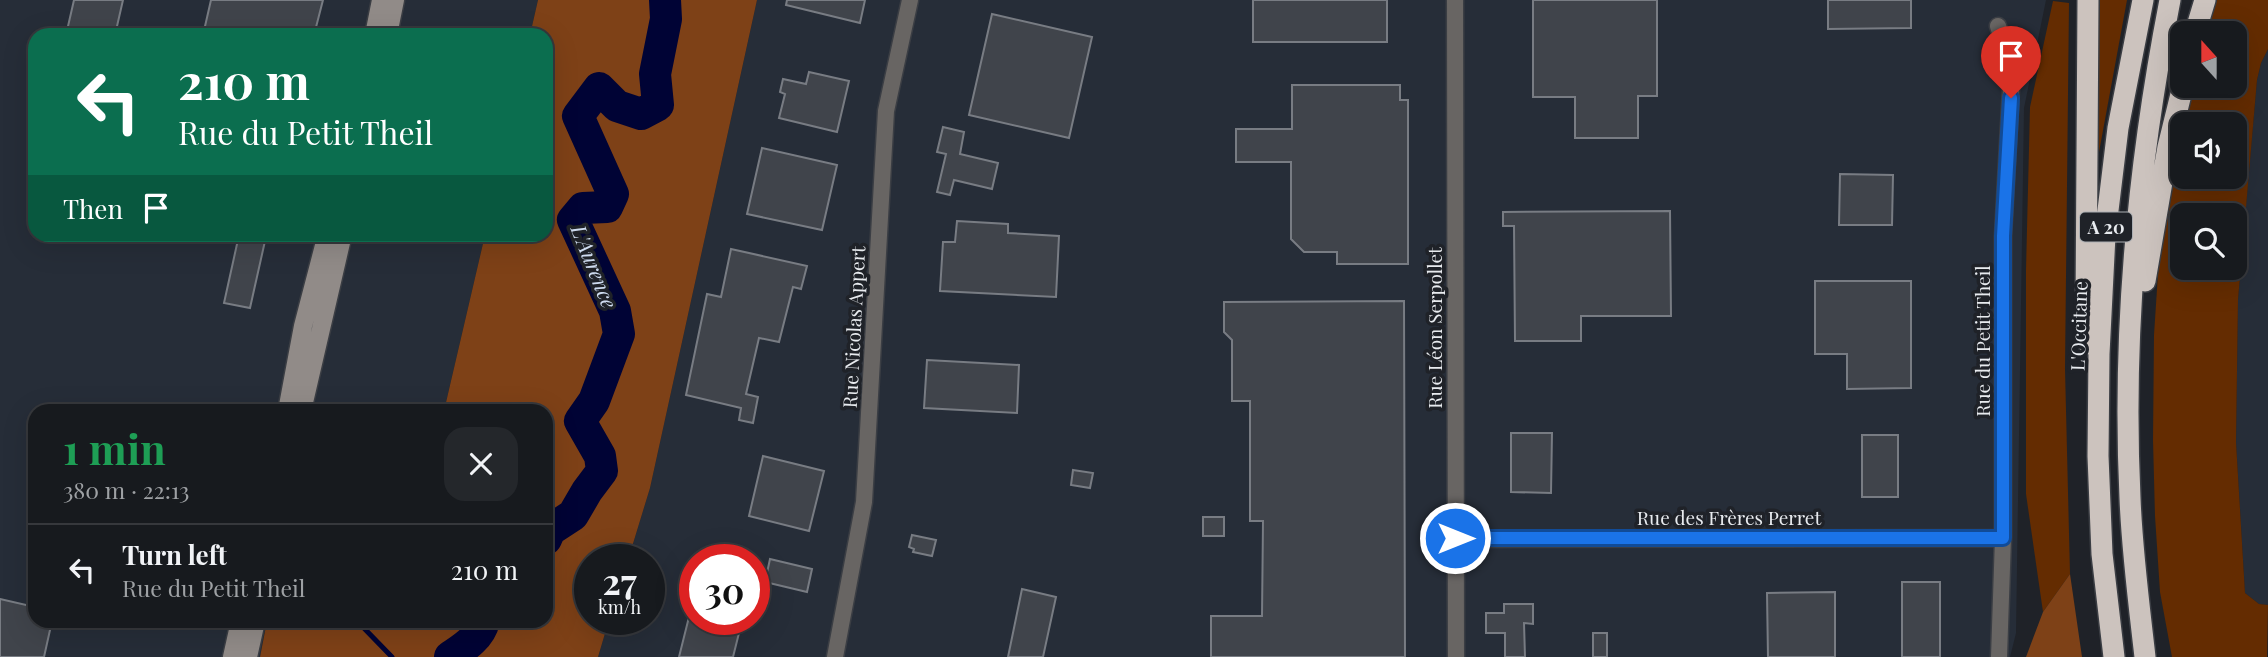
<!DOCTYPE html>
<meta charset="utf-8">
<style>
:root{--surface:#171a1e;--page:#24272b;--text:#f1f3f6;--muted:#9ea1a4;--line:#36383c}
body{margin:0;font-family:"Playfair Display",serif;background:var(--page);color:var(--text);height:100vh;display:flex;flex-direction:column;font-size:26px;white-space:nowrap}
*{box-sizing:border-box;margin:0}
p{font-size:23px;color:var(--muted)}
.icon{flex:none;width:38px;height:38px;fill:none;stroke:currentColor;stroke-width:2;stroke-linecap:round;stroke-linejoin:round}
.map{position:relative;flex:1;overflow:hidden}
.drawer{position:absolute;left:28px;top:404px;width:525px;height:224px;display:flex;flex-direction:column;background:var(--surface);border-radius:21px;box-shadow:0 7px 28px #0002,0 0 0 2px var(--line)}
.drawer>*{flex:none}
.top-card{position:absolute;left:28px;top:28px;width:525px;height:214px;border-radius:21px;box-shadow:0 7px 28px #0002,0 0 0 2px var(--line);background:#0b6e4f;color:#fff;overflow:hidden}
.needle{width:46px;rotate:339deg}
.buttons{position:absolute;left:2170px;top:21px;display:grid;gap:14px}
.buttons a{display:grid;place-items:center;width:77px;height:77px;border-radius:14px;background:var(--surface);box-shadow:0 7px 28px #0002,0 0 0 2px var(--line);font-size:35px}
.speed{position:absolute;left:574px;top:544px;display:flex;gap:14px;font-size:35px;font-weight:700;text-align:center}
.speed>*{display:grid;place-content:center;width:91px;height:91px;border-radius:50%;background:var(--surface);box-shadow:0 7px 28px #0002,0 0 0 2px var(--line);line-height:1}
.speed small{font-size:18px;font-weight:400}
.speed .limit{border:10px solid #d22;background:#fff;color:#111}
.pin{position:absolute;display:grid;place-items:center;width:60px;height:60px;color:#fff;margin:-72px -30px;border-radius:50% 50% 50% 0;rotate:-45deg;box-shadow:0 0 7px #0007}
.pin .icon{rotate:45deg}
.me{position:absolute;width:77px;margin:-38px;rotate:90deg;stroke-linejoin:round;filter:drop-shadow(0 0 5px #0008)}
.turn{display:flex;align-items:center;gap:24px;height:147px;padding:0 35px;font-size:32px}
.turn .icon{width:91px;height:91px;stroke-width:2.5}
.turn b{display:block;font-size:49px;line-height:60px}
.then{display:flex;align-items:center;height:66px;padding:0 35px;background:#0003;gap:14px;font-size:26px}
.round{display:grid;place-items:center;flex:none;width:74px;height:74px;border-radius:21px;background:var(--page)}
.head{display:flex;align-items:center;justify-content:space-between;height:119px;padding:0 35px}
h1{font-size:42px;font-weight:700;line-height:52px;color:#1e9e55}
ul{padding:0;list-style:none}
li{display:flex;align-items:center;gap:21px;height:91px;padding:0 35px;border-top:2px solid var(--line)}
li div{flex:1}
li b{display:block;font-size:26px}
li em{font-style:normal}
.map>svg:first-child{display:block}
.built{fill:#262d38;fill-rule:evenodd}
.green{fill:#642c01;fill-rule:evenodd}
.forest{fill:#7e4117}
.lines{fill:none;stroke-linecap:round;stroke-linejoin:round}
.stream{stroke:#000335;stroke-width:5}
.river{stroke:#000335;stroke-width:32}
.building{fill:#40444b;stroke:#787c83;stroke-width:2}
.street-casing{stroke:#3b3e44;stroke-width:19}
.secondary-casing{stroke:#3b3e44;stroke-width:21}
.highway-casing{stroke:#3b3e44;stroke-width:24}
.street{stroke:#686563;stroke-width:16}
.secondary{stroke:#918b88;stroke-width:18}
.highway{stroke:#ccc3be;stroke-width:21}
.route-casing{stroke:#114b97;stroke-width:18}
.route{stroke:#1a73e8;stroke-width:12}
.labels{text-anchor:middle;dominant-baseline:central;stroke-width:7;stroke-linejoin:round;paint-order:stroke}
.shield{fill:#1f2228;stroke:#acafb3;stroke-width:2}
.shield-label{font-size:18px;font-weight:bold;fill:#e8ebef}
.street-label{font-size:19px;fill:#e8ebef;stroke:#1f2228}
.water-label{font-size:21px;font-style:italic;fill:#cfdcf0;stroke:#1f2228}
</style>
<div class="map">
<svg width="2268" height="657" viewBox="0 0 2268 657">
<rect width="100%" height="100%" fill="#1f2228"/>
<path class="built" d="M0,0H538L530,35H35V234L485,235L444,411H35V621H267L260,657H0Z
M757,0H2046L2024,108L2016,633L2010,657H598L609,620H649V560H628L650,488ZM695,560H754V620H695Z
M2268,49V605L2259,604L2245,593L2236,442L2238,300L2246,204L2257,80L2261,63Z"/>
<path class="green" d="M2091,0H2127L2097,163Z
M2215,0H2268V49L2261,63L2257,80L2238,300L2236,442L2245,593L2259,604L2268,605L2267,657H2172L2160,592L2155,516L2153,440L2154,335L2160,243L2182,126V177H2235V124H2183L2192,86H2235V33H2206ZM2182,215H2235V268H2182Z
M2053,1L2069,3L2065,369L2070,574L2043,612L2026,494V270L2030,107Z"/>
<path class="forest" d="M538,0H757L650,488L628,560H590V620H609L598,657H260L267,621H546V411H444L485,235L546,234V35H530Z
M2070,574L2082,657H2026L2043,612Z"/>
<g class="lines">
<path class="stream" d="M357,621L392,657"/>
<path class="river" d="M546,539L550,530L573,515L587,491L602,471L600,456L580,421L594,401L619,334L615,311L573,220L583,208L607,207L613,194L578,116L599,88L617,106L641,114L658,105L655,74L666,19L665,0
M450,657C463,648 480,638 484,621"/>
</g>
<path class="building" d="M74,0H123L115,35H66Z
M211,0H323L314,35H203Z
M787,0H865L860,23L786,5Z
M1253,0H1387V42H1253Z
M1533,0H1657V96H1638V138H1575V97H1533Z
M1828,0H1911V28L1828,29Z
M992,14L1092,37L1069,138L969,115Z
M809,72L849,81L837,132L779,118L785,94L780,92L783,79L806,84Z
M1292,85H1400V100H1408V264H1337V252H1304L1291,239V162H1236V129H1292Z
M943,127L964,132L960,154L998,163L992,189L954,180L950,195L937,192L946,154L937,152Z
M762,148L837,165L822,230L747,214Z
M1840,174L1893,175L1892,225H1839Z
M1670,211L1671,316H1581V341H1515L1514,226H1503V212Z
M957,221L1008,224V233L1059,236L1056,297L940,291L943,242H955Z
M239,235L265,241L250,308L224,303Z
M731,249L807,266L801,289L793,287L779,342L759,338L746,394L758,397L753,423L739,420L741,408L686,395L707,294L721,297Z
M1815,281H1911V388L1847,389V354H1815Z
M1404,301L1405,657H1211V616H1262L1263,521H1250V401H1232V340L1224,332V302Z
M927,360L1019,365L1017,413L924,408Z
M1511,433H1552L1551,493L1511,492Z
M1862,435H1898V497H1862Z
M763,456L824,471L809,531L749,516Z
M1073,470L1093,473L1090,488L1071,485Z
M1203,517H1224V536H1203Z
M912,535L936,540L932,556L913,552L914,549L909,547Z
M770,559L812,569L807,592L765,582Z
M1902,582H1940V657H1902Z
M1022,589L1056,597L1043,657H1008Z
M1835,592V657H1768L1767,593Z
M0,599L35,607V621H52L44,657H0Z
M1504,604H1533V624L1524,623L1525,657H1505V633H1486V613H1504Z
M689,617L740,629L733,657H679Z
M1593,633H1607V657H1593Z"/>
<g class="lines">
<g class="street-casing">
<path id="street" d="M1455,0L1456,657
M1998,26L2012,71L2003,236V538L1999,657
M1455,539L2003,538
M835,657L864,502L886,111L910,0"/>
</g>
<g class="secondary-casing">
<path id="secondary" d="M374,35L381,0
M388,35L395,0
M287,411L303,326L327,234
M302,411L343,234
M232,657L240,621
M248,657L256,621"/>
</g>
<g class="highway-casing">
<path id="highway" d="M2088,0L2086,309L2089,344
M2195,33L2205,0
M2145,281L2168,147L2183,86
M2114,657L2102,554L2098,456L2099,354L2105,235L2118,128L2143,0
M2145,657C2139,604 2132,551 2130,498C2122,331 2138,164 2170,0"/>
</g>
<use href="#street" class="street"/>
<use href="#secondary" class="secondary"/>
<use href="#highway" class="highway"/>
</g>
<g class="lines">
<g class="route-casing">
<path id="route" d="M1455,538H2003V236L2011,98"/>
</g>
<use href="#route" class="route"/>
</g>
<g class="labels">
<rect class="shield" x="2080" y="212.5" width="52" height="29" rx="5"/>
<g class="shield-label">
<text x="2106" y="227">A 20</text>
</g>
<g class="street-label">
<text transform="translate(2078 326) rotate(-88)">L'Occitane</text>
<text transform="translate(853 327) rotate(-87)">Rue Nicolas Appert</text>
<text transform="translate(1434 328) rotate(-90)">Rue Léon Serpollet</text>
<text transform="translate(1982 341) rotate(-90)">Rue du Petit Theil</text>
<text x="1729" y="517">Rue des Frères Perret</text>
</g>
<g class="water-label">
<text transform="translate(595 266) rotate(68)">L'Aurence</text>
</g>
</g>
</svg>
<div class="buttons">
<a><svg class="needle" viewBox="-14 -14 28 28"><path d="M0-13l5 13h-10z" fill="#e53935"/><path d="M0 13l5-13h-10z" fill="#9ea1a4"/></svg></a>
<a><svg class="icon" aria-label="sound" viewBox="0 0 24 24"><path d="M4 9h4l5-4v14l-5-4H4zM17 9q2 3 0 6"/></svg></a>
<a><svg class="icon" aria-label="search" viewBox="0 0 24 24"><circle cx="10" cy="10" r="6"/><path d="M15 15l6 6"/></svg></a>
</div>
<div class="speed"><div>27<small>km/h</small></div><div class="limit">30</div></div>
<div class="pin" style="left:2011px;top:98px;background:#d93025"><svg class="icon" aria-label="arrive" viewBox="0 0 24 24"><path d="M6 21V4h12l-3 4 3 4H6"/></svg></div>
<svg class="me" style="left:1455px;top:538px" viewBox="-20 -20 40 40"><circle r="17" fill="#1a73e8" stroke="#fff" stroke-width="3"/><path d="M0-11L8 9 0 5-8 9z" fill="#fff"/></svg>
<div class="top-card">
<div class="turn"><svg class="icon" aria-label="left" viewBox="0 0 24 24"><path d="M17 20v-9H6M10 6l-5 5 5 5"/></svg><div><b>210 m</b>Rue du Petit Theil</div></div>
<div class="then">Then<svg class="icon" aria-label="arrive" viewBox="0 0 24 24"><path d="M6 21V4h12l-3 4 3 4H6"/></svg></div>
</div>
<section class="drawer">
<div class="head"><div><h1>1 min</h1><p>380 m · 22:13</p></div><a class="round"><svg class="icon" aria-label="close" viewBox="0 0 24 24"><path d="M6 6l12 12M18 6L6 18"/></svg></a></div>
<ul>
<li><svg class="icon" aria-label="left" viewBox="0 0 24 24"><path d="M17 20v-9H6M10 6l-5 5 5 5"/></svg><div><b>Turn left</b><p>Rue du Petit Theil</p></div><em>210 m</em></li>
</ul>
</section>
</div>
